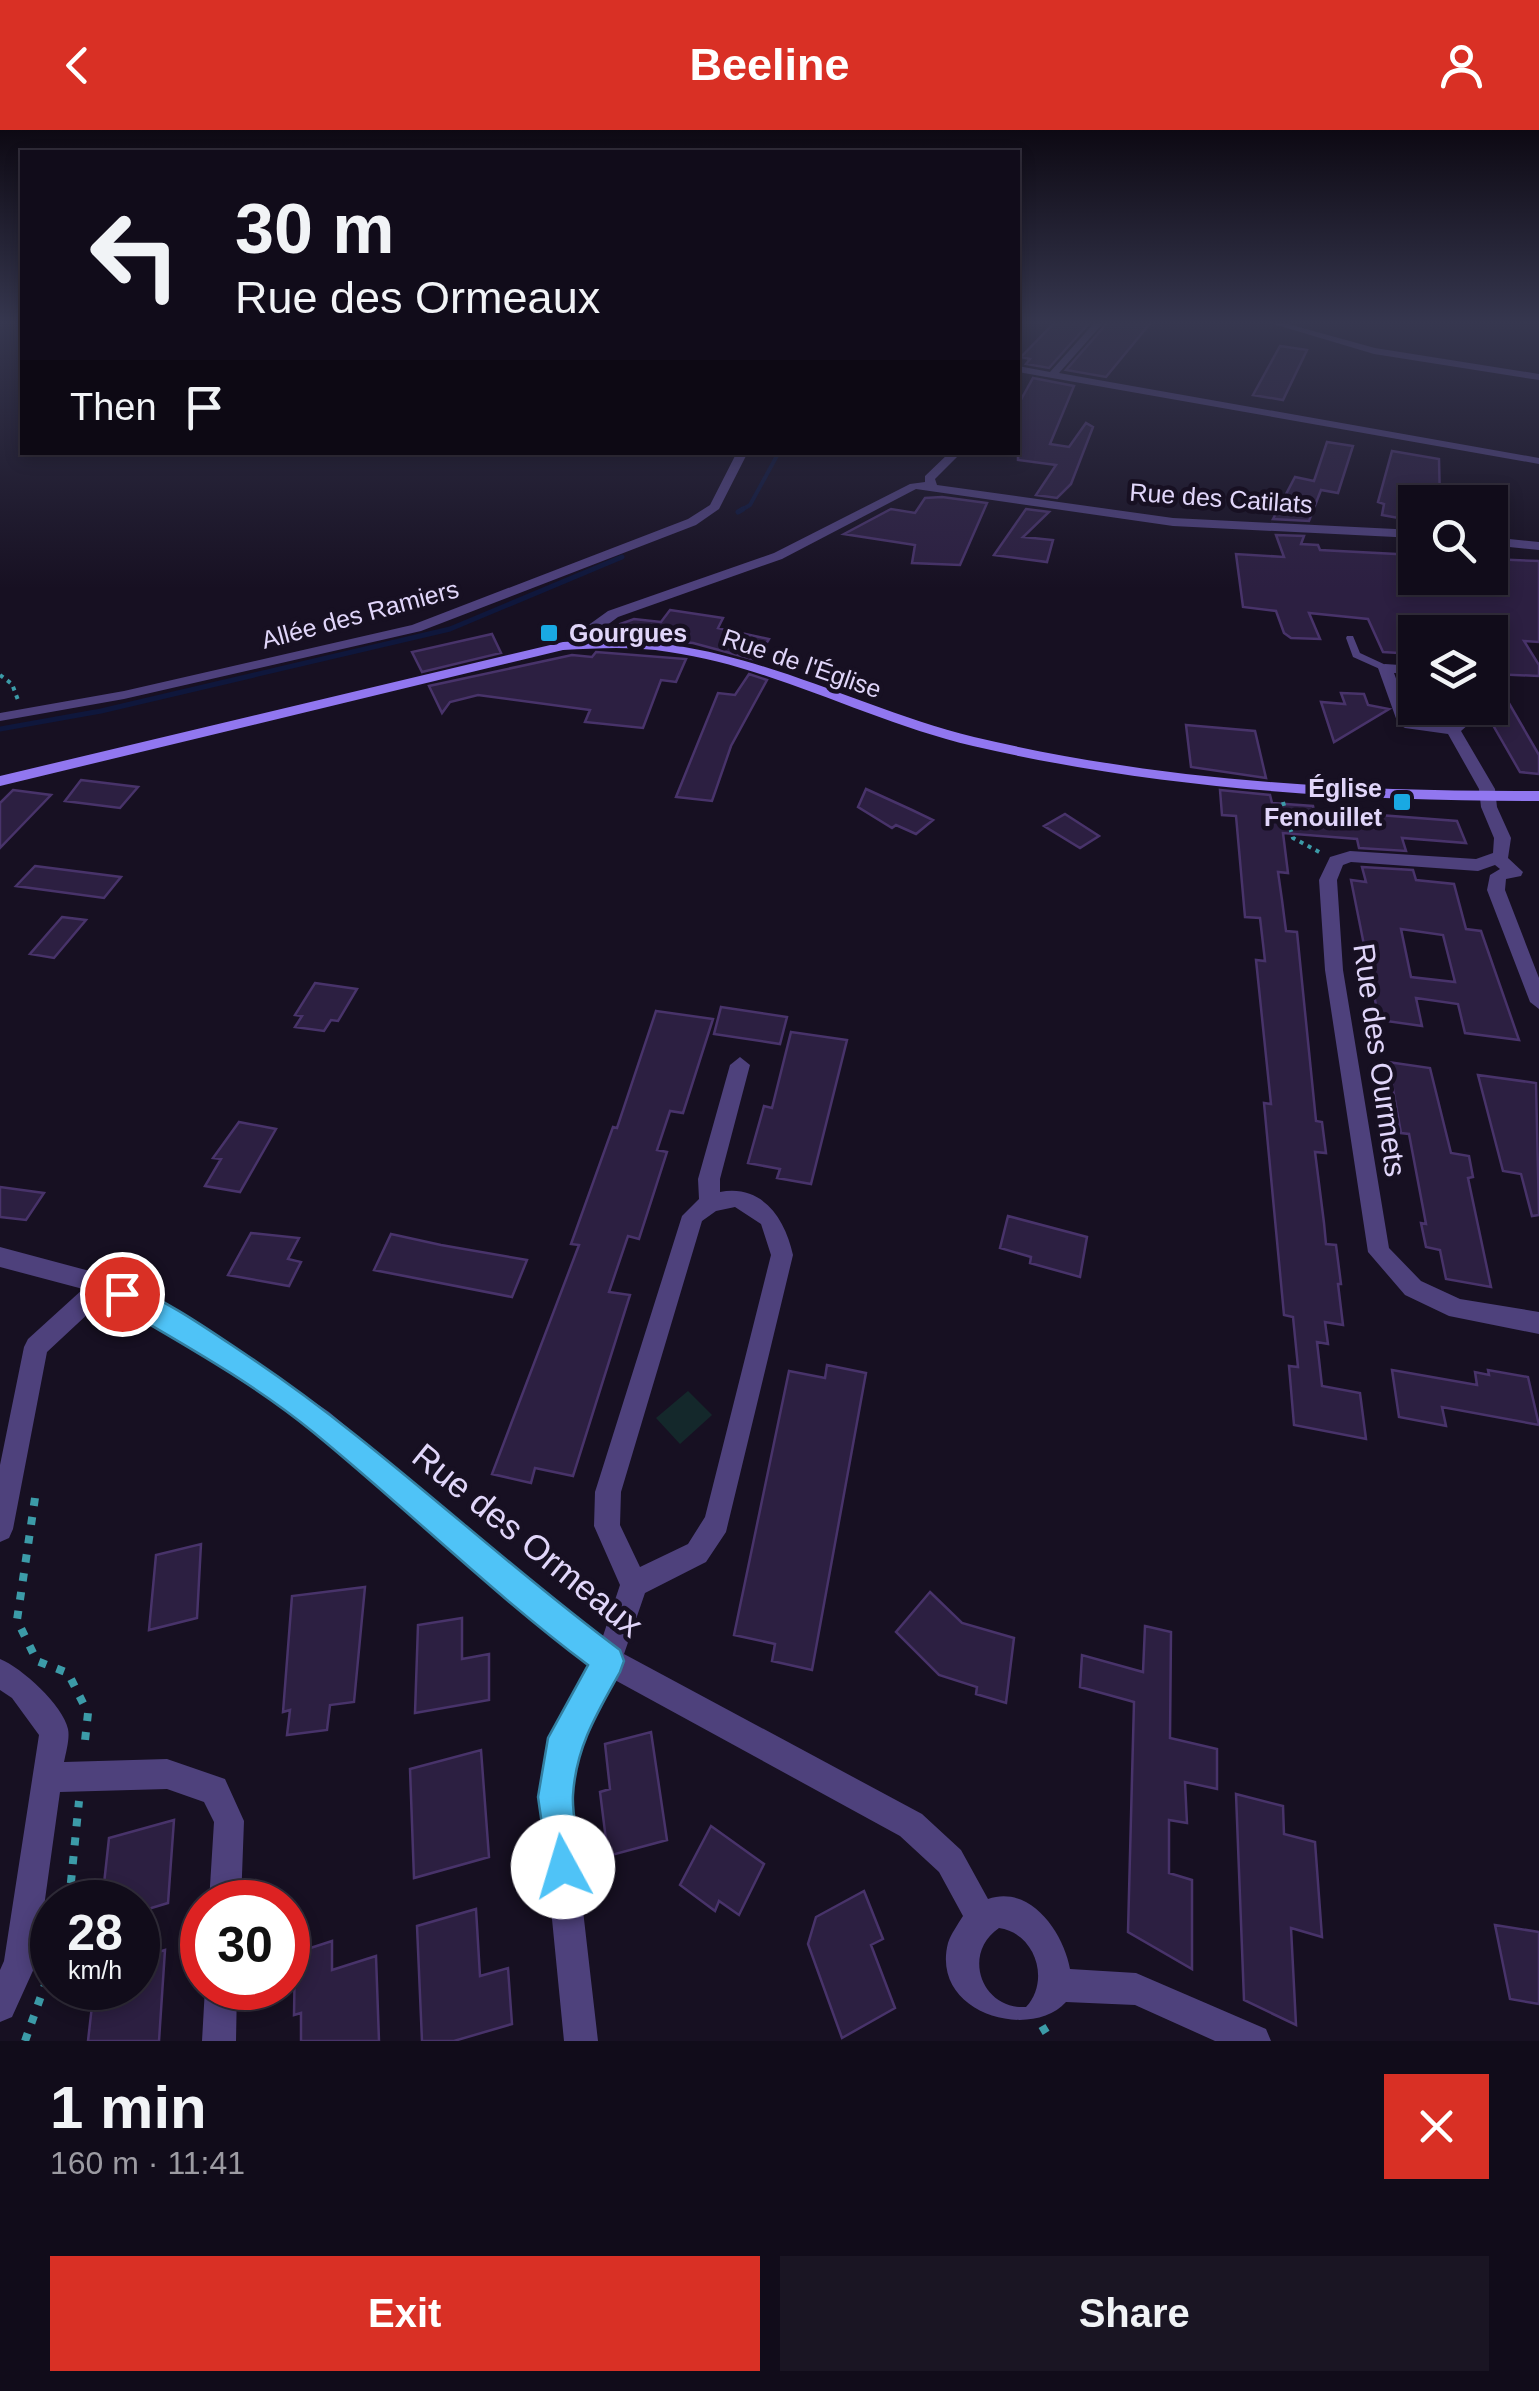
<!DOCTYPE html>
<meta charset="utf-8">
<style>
:root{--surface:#110c1a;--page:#1a1523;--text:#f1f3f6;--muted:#9c9ba2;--line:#302c39;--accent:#d93025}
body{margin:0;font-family:Arial,sans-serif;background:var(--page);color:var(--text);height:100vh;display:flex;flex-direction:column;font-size:38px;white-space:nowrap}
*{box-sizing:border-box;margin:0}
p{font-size:32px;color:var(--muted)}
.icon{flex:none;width:55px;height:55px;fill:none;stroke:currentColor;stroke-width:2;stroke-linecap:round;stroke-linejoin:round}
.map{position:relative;height:1911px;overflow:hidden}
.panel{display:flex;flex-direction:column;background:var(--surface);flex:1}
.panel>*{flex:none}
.banner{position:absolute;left:20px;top:20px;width:1000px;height:305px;border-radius:0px;box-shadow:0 5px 15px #0003,0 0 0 2px var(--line);background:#110c1a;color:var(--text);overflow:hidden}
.controls{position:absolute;left:1398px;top:355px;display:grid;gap:20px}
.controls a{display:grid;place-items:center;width:110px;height:110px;border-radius:0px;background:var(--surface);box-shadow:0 5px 15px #0003,0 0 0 2px var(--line);font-size:50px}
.speed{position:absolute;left:30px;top:1750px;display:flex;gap:20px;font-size:50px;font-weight:700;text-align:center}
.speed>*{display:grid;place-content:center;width:130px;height:130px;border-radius:50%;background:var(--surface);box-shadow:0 5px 15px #0003,0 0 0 2px var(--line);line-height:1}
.speed small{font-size:25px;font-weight:400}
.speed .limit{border:15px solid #d22;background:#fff;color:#111}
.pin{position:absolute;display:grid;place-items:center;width:85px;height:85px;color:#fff;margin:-42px;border:5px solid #fff;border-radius:50%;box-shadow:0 2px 10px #0007}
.me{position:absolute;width:110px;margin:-55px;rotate:354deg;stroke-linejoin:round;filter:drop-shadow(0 0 8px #0008)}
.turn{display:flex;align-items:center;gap:35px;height:210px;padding:0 50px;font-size:45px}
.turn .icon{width:130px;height:130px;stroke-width:2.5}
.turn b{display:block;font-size:70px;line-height:85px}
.then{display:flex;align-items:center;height:95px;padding:0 50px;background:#0003;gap:20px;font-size:38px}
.round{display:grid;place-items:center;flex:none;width:105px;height:105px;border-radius:0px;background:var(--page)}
.overview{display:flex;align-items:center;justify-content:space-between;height:170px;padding:0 50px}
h1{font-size:60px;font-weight:700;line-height:75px}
.button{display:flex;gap:20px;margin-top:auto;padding:20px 50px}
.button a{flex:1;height:115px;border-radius:0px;background:var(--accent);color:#fff;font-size:40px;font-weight:700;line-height:115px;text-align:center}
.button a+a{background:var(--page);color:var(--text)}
header{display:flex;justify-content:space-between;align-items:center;height:130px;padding:0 50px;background:var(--accent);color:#fff;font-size:45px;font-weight:700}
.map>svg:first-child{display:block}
.green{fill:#14282b}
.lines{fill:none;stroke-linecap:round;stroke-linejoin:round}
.stream-far1{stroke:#0f173c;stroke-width:4}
.stream{stroke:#0f173c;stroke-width:5}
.building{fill:#2c1f41;stroke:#48336a;stroke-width:2.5;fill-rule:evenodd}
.path-far1{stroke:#3c9ba8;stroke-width:4;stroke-dasharray:4 5;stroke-linecap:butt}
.path{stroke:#3c9ba8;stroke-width:8;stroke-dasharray:8 11;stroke-linecap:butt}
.service{fill:#4e417c;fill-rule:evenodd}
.minor{fill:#4e417c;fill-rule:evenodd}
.secondary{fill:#9177f0;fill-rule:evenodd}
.route{fill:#4fc3f7;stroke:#337fa1;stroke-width:2.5}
.poi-dot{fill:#19a9e3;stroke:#171022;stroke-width:4}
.labels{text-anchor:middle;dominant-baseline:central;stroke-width:9;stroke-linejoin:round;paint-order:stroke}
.far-street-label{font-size:25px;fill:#e1d6fa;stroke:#171022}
.far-poi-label{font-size:25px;font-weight:bold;fill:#e1d6fa;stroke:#171022;text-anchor:start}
.street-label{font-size:30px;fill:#e1d6fa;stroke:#171022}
.near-street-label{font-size:35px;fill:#e1d6fa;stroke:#171022}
</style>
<header><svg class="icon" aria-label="back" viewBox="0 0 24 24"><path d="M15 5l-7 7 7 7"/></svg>Beeline<svg class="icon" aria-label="person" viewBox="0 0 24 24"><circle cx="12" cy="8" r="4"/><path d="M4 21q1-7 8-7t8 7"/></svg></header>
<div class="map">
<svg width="1539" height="1911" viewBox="0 0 1539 1911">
<rect width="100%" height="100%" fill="#171022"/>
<path class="green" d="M688,1261L712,1285L680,1314L656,1288Z"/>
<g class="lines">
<path class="stream-far1" d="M738,382L750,375L779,322"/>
<path class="stream" d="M738,382L743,379
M0,599L101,581L450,499L622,427"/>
</g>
<path class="building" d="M1056,191H1091L1049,238L1026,234L1030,229L1021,227Z
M1109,191H1152L1106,247L1066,240Z
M1280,216L1307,220L1283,270L1253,265Z
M1033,248L1074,256L1050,314L1069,317L1086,293L1093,297L1071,354L1057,368L1036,365L1056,335L1018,330V275Z
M1327,312L1353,316L1338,363L1321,360L1309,391L1273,389L1295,347L1314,351Z
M1392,321L1439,329L1440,372H1415V391L1382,385L1384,374L1378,372Z
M942,367L987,373L960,435L912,433L915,415L844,404L891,379L915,383L925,368Z
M1026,379L1049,382L1023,407L1053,410L1047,432L994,425Z
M1276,405L1304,406L1301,414L1318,415L1320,420L1415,425V455L1490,458V429L1539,431V512L1524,511L1539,535V546L1492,544L1539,625V644L1520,642L1490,590V499L1415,492V524L1383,522L1368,489L1309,483L1320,509L1291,508L1284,503L1276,481L1243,477L1236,424L1284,427Z
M670,480L723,488L718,498L769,509L756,530L693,513L610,506L620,494L634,489L661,492Z
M492,504L501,523L422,542L412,522Z
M596,522L686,529L676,552L661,550L643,598L585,592L590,580L478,565L450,572L442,583L429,556L572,525L592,527Z
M749,544L767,550L731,616L712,671L676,667L718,563L735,565Z
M1341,563L1364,564L1368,575L1389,579L1334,612L1321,572L1345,574Z
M1186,595L1255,601L1266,648L1191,637Z
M81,650L138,657L120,678L65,671Z
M866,659L912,680L933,690L916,704L896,695L892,698L858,677Z
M13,660L51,665L0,718V673Z
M1220,660L1270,665L1272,673L1313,676L1314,680L1457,691L1466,713L1402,708L1406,721L1359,718L1357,709L1283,703L1288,743L1278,742L1282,770L1286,801L1297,802L1316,991L1322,992L1326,1023L1315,1022L1324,1093L1326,1114L1336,1115L1341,1154H1338L1343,1195L1325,1192L1328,1214L1317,1212L1322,1256L1360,1263L1366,1309L1294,1295L1289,1236L1298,1237L1293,1187L1284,1185L1264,973L1271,974L1256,830L1265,831L1260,788L1245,787L1236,686L1222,685Z
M1065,684L1099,706L1080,718L1044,696Z
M35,736L121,747L104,768L16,756Z
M1362,737L1413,740L1416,750L1454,754L1466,799L1481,801L1519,910L1465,903L1458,874L1416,868L1422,896L1379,890L1351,750L1366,752ZM1401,799L1443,805L1455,852L1411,847Z
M62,787L86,790L54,828L30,824Z
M315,853L357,859L338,891L331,890L324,901L295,897L302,886L295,885Z
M721,877L787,887L780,914L714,904Z
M656,881L713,889L683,983L670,981L657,1020L667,1022L639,1109L628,1106L609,1162L630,1165L573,1346L535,1338L531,1353L492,1344L579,1115L571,1114L613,997L617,998Z
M791,902L847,910L811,1054L777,1048L780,1039L748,1033L764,976L772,978Z
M1388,932L1430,938L1451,1023L1469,1026L1473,1047L1468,1048L1491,1157L1446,1149L1440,1120L1426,1117L1421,1093L1426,1094L1409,1004L1401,1003Z
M1478,945L1536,953L1539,1085L1532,1086L1521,1044L1503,1041Z
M239,992L276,999L240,1062L205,1056L221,1029L213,1028Z
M0,1057L44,1063L26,1090L0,1087Z
M1008,1086L1087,1107L1080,1147L1030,1133L1031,1127L1000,1118Z
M251,1103L299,1108L288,1129L301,1132L289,1156L228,1145Z
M391,1104L441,1115L527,1130L512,1167L374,1140Z
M827,1235L866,1243L812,1540L772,1531L775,1514L734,1505L789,1241L825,1248Z
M1392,1240L1477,1255L1475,1242L1489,1245L1488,1240L1528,1247L1539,1295L1442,1277L1446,1296L1399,1287Z
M201,1414L197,1488L149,1500L156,1425Z
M365,1457L354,1572L330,1575L327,1600L287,1605L290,1580L283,1582L292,1466Z
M930,1462L962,1493L1014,1508L1006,1573L976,1564L977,1557L939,1545L896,1502Z
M462,1488V1529L489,1524V1570L415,1583L418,1495Z
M1145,1496L1171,1502L1170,1608L1217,1619V1659L1185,1652L1187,1693L1169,1690V1743L1192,1750V1839L1128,1802L1134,1572L1080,1557L1082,1525L1143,1542Z
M651,1602L667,1710L608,1726L600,1662L610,1659L605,1614Z
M481,1620L489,1727L414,1748L410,1639Z
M1236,1664L1283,1676L1284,1704L1315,1712L1322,1807L1291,1798L1296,1895L1244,1870Z
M174,1690L168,1773L138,1782V1772H102L109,1708Z
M711,1696L764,1734L739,1785L719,1771L715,1781L680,1755Z
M864,1761L883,1809L871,1815L895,1878L842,1908L808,1814L816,1787Z
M476,1779L480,1846L508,1838L512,1894L454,1911H422L417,1796Z
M1495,1795L1539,1802V1874L1510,1869Z
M332,1811V1840L376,1826L379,1911H301V1883L294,1885L295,1823Z
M165,1820L159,1911H88L94,1858H138V1828Z"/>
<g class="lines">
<path class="path-far1" d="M0,545L12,554L18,570
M1283,672L1293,708L1321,723"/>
<path class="path" d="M35,1368L17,1490L37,1531L68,1543L88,1583L84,1620
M69,1772L79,1671
M1042,1896L1051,1911
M25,1911L52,1835"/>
<path class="service" d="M1347,506H1353L1360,523L1388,536V540H1382L1353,527L1346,508Z"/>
<path class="minor" d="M1018,191H1023L1018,195Z
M1096,191H1105L1059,243L1539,328V334L1018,242V236L1050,242Z
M1263,191H1277L1375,218L1539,244V250L1374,224Z
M737,322H748L719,379L696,395L421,501L124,569L0,591V583L124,561L412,495L688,389L710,375Z
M950,322H962L935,349L937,355L1173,388L1415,400V408L1173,396L916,359L782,429L618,487L595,504L592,516L580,513L583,499L608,481L774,423L910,354L925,352V346Z
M1490,407L1539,412V420L1490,415Z
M1385,534L1415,536V544L1394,543L1411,590L1450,595L1454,593L1449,578H1463L1469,594L1461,601L1495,659L1497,677L1511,708L1508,728L1523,742L1521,746L1506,749L1505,760L1539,848V879L1530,872L1487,760L1490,745L1500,739L1495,735L1478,741L1351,732L1343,735L1337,750L1343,840L1389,1118L1421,1151L1460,1169L1539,1182V1204L1449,1186L1405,1165L1368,1122L1325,840L1319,750L1330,727L1350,721L1476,729L1493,723L1494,708L1481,677L1479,659L1448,604L1405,598L1398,594L1378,538Z
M740,927L750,935L720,1049V1062C762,1054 785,1088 793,1125L726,1402L706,1432L645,1463L624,1524L922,1684L961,1720L988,1769C1031,1754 1064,1804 1070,1839L1136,1843L1266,1899L1271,1911H1215L1135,1875L1066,1872C1031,1911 930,1884 948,1813C951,1804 958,1794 963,1786L939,1742L900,1706L613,1549L579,1612L570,1667L598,1911H564L540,1667L550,1608L590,1535L533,1492L311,1298L202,1224L106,1167L47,1222L13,1399L9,1408L0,1412V1335L24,1217L28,1209L83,1159L0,1137V1117L112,1147L218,1208L329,1282L553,1472L602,1509L620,1455L594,1396L595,1362L682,1086L699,1069L698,1049L730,935ZM735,1077L761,1094L771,1125L705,1387L688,1414L640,1437L620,1395L621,1362L702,1091L716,1081ZM999,1798C1035,1803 1051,1850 1026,1877C982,1880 961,1824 999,1798Z
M0,1529C22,1538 63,1575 68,1599C70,1608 66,1622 64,1632L167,1629L225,1649L244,1691L241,1772H209L214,1692L204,1672L167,1659L60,1662L36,1834L12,1887L0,1892V1840L4,1831L39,1605L12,1568L0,1560Z
M205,1858H237L236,1911H202Z"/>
<path class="secondary" d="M617,509C653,512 687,516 722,525C808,546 888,586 974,607C1159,651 1350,662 1539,661V671C1349,671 1159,659 973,616C870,592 774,537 669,522C633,516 599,518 563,520L0,656V646L563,512Z"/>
</g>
<linearGradient id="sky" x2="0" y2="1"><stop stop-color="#0d0913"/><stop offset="0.42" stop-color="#36374f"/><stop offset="1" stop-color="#36374f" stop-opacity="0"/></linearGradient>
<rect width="1539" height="459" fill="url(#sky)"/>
<path class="route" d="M122,1153C166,1169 209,1200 248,1226C380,1314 492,1425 620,1520L624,1531L620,1542C597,1583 576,1617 573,1665C571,1693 586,1723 575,1750L563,1755L550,1750L538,1667L548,1608L588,1535C492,1463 406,1378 313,1302C252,1252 181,1213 113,1173L109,1164L113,1156Z"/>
<g class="poi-dot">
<rect x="539" y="493" width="20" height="20" rx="5"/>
<rect x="1392" y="662" width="20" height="20" rx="5"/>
</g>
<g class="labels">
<g class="far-street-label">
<text transform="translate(1221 368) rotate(4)">Rue des Catilats</text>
<text transform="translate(360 484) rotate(-15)">Allée des Ramiers</text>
<text transform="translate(802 533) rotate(19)">Rue de l'Église</text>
</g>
<g class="far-poi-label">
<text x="569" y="503">Gourgues</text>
<text x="1382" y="658" text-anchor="end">Église<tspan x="1382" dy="29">Fenouillet</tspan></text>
</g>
<g class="street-label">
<text transform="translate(1380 930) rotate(82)">Rue des Ourmets</text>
</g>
<g class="near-street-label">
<text transform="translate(528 1410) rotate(39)">Rue des Ormeaux</text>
</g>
</g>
</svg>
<div class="controls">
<a><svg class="icon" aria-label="search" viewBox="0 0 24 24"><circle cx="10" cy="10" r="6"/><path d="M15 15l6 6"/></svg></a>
<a><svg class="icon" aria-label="layers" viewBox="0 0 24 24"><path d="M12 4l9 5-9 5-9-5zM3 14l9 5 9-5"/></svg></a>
</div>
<div class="speed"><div>28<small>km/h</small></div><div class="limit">30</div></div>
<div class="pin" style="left:122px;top:1164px;background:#d93025"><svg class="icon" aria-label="arrive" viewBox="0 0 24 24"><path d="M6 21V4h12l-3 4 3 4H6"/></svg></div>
<svg class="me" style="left:563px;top:1737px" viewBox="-20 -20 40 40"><circle r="19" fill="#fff"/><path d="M0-13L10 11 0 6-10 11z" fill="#4fc3f7"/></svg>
<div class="banner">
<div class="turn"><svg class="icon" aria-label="left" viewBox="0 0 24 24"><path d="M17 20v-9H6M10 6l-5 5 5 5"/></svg><div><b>30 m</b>Rue des Ormeaux</div></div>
<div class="then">Then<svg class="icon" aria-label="arrive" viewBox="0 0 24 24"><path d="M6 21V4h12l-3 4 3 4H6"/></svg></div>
</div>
</div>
<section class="panel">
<div class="overview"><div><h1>1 min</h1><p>160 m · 11:41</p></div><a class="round" style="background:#d93025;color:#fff"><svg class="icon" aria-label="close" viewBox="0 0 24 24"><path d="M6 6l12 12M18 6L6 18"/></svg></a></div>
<div class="button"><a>Exit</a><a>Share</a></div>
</section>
